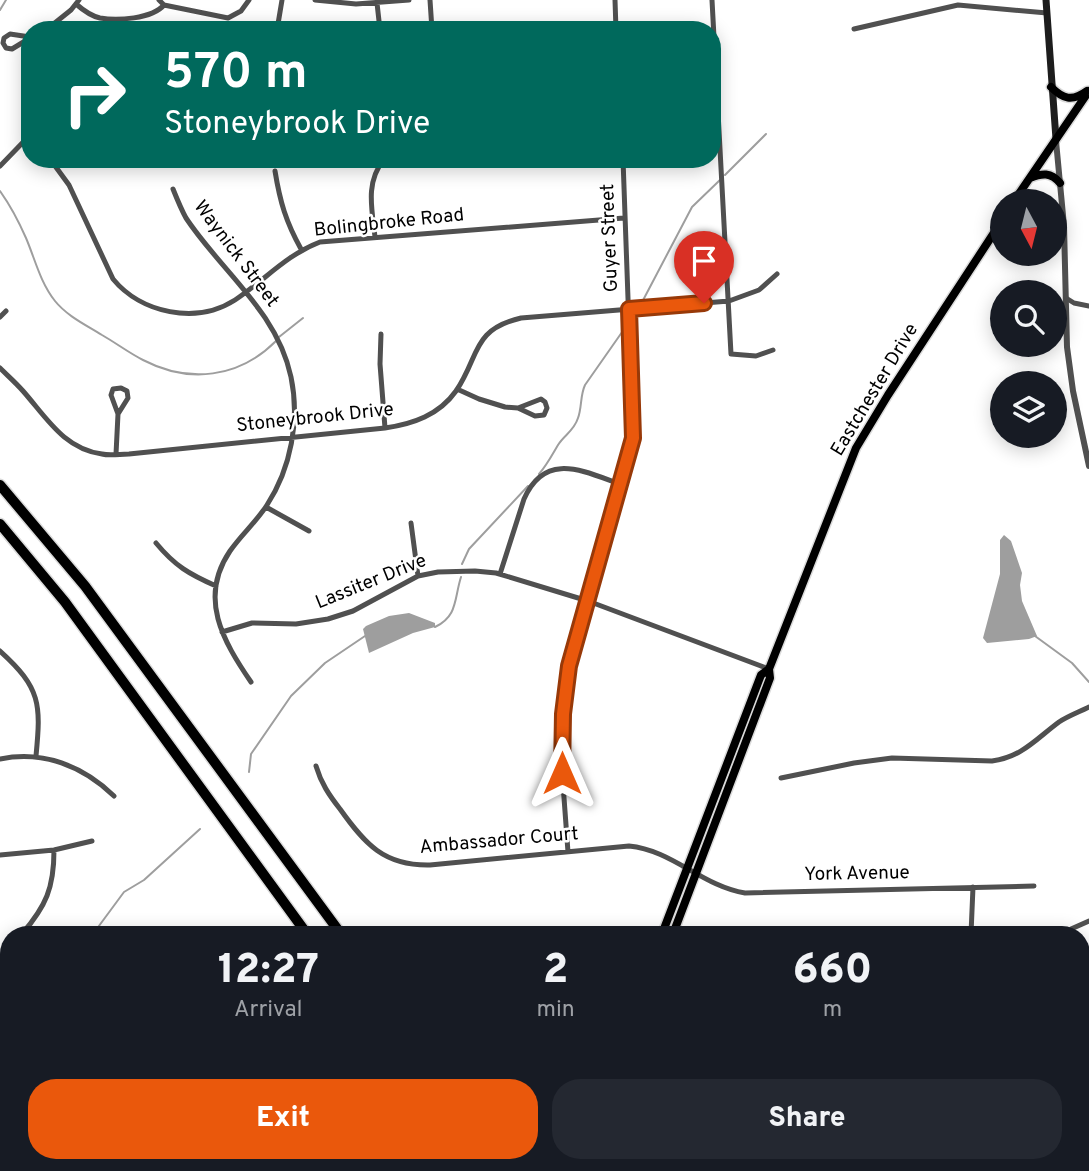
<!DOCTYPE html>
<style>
:root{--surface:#171b24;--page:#242831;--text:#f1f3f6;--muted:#9ea1a6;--accent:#ea580c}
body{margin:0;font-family:Overpass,sans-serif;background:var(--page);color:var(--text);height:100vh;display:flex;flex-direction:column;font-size:26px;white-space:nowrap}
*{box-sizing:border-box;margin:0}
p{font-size:23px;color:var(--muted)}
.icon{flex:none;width:38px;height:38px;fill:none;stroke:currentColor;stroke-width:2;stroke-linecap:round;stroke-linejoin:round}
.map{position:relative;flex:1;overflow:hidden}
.panel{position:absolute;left:0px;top:926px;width:1090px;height:247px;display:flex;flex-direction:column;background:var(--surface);border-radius:28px 28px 0 0;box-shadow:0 4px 18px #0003}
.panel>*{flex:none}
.top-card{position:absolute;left:21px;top:21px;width:700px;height:147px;border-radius:28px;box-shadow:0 4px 18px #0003;background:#00695c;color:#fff;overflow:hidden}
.needle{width:46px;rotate:173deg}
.tools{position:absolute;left:990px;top:189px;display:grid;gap:14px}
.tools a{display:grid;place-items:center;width:77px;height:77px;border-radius:50%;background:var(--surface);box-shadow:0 4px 18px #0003;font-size:35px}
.pin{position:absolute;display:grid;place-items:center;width:60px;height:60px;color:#fff;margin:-72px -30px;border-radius:50% 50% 50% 0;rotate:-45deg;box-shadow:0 0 7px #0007}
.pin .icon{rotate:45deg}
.me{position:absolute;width:77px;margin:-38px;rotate:0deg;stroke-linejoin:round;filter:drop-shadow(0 0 5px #0008)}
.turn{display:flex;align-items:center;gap:24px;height:147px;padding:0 28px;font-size:32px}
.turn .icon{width:91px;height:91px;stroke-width:2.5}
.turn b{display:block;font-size:49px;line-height:60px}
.eta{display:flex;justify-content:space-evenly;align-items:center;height:119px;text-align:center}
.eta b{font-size:42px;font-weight:800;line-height:49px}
.primary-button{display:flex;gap:14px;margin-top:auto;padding:14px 28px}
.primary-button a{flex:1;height:80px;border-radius:28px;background:var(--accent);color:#fff;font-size:28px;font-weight:800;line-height:80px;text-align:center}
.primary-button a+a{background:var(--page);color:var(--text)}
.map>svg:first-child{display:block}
.water{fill:#9e9e9e}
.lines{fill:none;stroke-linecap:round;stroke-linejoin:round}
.stream{stroke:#9e9e9e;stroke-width:2}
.primary-casing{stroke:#dbdbdb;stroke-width:11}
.trunk-casing{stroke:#dbdbdb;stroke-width:12}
.motorway-casing{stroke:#dbdbdb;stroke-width:13}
.minor{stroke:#505050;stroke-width:5}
.tertiary{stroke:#505050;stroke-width:6}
.secondary{stroke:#1d1d1d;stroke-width:7}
.primary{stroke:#000;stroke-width:8}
.trunk{stroke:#000;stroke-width:9}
.motorway{stroke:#000;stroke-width:10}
.route-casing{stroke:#983908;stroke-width:18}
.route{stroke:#ea580c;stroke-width:12}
.labels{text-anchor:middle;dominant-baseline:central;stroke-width:5;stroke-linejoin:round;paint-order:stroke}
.street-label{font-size:19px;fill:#000;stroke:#fff}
</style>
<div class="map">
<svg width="1089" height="1171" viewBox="0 0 1089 1171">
<rect width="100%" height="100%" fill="#fff"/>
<path class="water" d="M1004,535L1011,541L1022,573L1020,585L1022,601L1037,636L1029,639L987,643L983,638L1000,574V540Z
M409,613L435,623V627L413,633L369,653L363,629L366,626L389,616Z
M1089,1071V1171H1049L1053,1164H1082V1097Z"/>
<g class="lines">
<path class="stream" d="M0,10L6,0
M725,175L766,134
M0,191C10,205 19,222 26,238C35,259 40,282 55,301C67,316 86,325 102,335C116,343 129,353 143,360C189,384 239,378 276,341
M640,306L692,207L721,179
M279,337L303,318
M539,474C547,465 552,455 558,445C564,435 574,431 578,418C582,407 580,396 585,385L627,325
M462,564L469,549L528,486
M435,627C458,616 454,599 461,577
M1035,636L1072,663L1089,682
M249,772L251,754L291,696L325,663L365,636
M93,934L124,892L144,880L200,829
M0,1078L9,1070"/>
<g class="primary-casing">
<path id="primary" d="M1051,87C1063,99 1072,102 1087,91
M1030,178C1042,173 1051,172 1060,183
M1014,201L1089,91
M662,934L761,675L769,669
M673,934L770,678L769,669L856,448L888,395L1003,219"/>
</g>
<g class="trunk-casing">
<path id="trunk" d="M573,1171L575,1164
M585,1171L588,1164"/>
</g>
<g class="motorway-casing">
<path id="motorway" d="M0,485L85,586L341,934
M0,524L65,602L307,934
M424,1164L426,1171
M495,1164L502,1171
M521,1164L528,1171
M634,1164L645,1171
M654,1164L661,1171
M593,1171L604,1164"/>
</g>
<path class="minor" d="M159,0L164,5L228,18L241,11L249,0
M315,0L356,4L409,0
M430,0L432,30
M615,0L616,30
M712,0L731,354L756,356L773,350
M377,3L380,30
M76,4C84,11 91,16 100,18C117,21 152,19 164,5
M854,29L958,5L1047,13
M46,30L71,10L79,0
M277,30L282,0
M30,37L10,34L4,38L3,43L6,48L12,49L30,38
M50,159L69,185L113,279C141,313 196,325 235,300C265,280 286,255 320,242L624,218
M0,166L30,135
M275,171C280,202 286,222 301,249
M173,189C177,199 181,209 186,218C221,271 277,311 291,377C300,420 291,468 267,505C257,521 241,535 230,551C198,598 223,641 251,682
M375,237C372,209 365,183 384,159
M1066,298L1074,303L1089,306
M0,317L6,311
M381,334L380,364L385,428
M0,368C8,376 16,383 23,391C46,417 64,449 102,454C110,456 120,454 129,454L385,428C413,424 439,415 456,391C480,356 471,330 521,318L729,301L759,290L777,274
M457,389L479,399L505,407L518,408L541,399L545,402L547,408L544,415L535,416L518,408
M116,454L118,414L111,395L113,389L121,388L127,391L128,398L118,414
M266,507L309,531
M411,523L418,576
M156,543C175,566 189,574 216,586
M500,574L524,499C545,451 583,471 620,484
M222,632L252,623L296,624L328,619L353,611L418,576L438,572L475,571L496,573L588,601L769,669
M0,651C41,688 41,704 36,756
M0,759C43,750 83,766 114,796
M316,766C321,783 329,795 340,809C365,844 384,866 430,865L629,846C672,850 702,886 745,893L1034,886
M781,778L854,763L892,758L992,761C1022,757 1036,739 1059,722C1068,716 1079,712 1089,707
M568,852L561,757L563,714L569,671L633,438L623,159
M0,855L54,850L92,841
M22,934C46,906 54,888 54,850
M971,934L973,887
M1071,934V929L1089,921
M0,959L9,949
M1082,993L1087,1002L1082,1013
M0,1157H9
M83,1164L84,1171
M303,1164L304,1171
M816,1164L820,1171"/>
<path class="tertiary" d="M1056,141L1064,226L1067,347L1073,391L1089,466"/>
<path class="secondary" d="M1046,0L1056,139"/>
<use href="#primary" class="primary"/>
<use href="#trunk" class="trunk"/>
<use href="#motorway" class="motorway"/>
</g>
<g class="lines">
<g class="route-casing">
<path id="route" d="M562,773L563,714L569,666L633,438L629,309L704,303"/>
</g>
<use href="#route" class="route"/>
</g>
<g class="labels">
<g class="street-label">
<text transform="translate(389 223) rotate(-6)">Bolingbroke Road</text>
<text transform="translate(610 238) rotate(-92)">Guyer Street</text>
<text transform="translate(236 254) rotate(53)">Waynick Street</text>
<text transform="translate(875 390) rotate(-59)">Eastchester Drive</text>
<text transform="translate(315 418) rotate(-6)">Stoneybrook Drive</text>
<text transform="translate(371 582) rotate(-22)">Lassiter Drive</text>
<text transform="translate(499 841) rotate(-5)">Ambassador Court</text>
<text transform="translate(857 874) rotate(-1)">York Avenue</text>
</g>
</g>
</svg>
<div class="tools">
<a><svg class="needle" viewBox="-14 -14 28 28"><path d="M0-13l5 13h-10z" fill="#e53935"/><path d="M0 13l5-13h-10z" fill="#9ea1a6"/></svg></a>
<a><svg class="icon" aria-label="search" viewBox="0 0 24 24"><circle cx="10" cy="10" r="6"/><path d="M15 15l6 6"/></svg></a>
<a><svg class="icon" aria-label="layers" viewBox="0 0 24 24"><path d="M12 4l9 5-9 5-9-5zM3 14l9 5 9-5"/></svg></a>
</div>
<div class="pin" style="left:704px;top:303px;background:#d93025"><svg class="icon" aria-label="arrive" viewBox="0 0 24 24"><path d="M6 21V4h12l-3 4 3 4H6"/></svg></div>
<svg class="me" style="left:562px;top:773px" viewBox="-20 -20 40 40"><path d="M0-17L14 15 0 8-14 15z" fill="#ea580c" stroke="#fff" stroke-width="4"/></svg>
<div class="top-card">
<div class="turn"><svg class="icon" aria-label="right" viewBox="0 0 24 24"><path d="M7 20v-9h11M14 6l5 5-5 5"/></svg><div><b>570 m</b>Stoneybrook Drive</div></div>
</div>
<section class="panel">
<div class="eta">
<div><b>12:27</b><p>Arrival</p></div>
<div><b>2</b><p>min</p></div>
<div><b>660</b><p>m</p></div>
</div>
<div class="primary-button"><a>Exit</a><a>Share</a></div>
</section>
</div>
